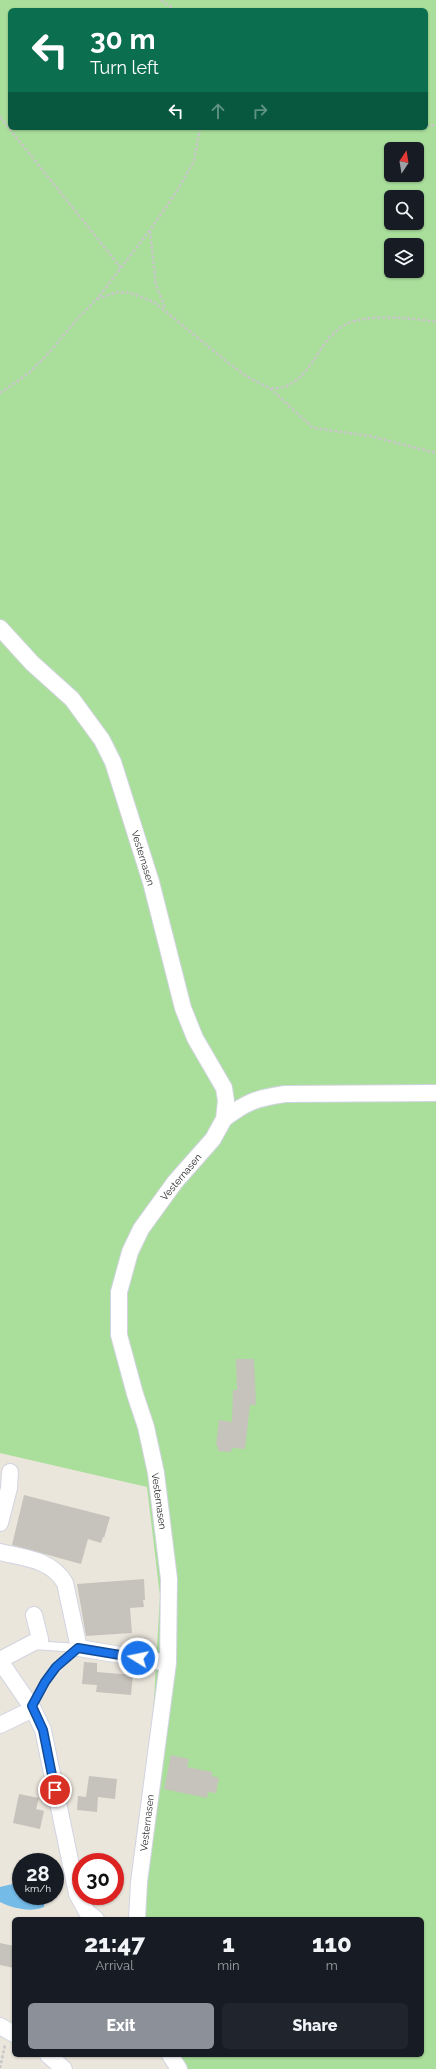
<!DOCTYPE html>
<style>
:root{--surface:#171b24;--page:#20242c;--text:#f1f3f6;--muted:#9ea1a6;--accent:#8c9099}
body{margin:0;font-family:Raleway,sans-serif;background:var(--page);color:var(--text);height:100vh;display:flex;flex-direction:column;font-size:15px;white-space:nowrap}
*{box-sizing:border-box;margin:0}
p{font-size:13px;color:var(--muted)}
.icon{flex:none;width:22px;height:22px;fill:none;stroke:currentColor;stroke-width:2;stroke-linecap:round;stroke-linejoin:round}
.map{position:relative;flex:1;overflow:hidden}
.side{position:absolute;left:12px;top:1917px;width:412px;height:140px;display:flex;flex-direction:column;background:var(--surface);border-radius:6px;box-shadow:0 1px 3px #0004}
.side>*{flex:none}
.top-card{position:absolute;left:8px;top:8px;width:420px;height:122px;border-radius:6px;box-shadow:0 1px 3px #0004;background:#0b6e4f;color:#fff;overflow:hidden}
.needle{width:26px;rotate:12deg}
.buttons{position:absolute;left:384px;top:142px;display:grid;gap:8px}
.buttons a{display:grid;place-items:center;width:40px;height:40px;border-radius:6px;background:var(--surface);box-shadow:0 1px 3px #0004;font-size:20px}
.speed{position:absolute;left:12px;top:1853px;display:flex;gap:8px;font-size:20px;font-weight:700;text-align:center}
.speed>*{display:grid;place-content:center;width:52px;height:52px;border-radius:50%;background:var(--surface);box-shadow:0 1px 3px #0004;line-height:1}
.speed small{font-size:10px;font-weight:400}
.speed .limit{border:6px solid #d22;background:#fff;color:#111}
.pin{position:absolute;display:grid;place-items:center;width:34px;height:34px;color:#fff;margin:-17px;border:2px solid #fff;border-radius:50%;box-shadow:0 1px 4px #0007}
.me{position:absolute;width:44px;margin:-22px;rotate:280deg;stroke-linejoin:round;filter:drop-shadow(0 0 3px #0008)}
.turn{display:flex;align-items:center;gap:14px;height:84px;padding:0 16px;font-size:18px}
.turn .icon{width:52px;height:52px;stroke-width:2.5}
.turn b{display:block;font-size:28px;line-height:34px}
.lanes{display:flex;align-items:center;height:38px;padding:0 16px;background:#0003;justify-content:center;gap:20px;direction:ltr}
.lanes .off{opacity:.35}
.eta{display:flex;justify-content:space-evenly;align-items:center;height:68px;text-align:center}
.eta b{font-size:24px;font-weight:800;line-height:28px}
.primary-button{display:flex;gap:8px;margin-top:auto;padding:8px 16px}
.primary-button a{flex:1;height:46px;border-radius:6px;background:var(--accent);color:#fff;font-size:16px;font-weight:800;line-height:46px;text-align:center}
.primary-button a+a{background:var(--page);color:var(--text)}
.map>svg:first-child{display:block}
.green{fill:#aadf9b;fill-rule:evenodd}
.water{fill:#74bbe8}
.building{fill:#c6c3bc}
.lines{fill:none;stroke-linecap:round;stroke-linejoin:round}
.service-casing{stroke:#d1d3e1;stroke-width:10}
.minor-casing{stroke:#d1d3e1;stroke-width:18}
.path{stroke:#c7c7c7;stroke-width:2.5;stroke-dasharray:3 2;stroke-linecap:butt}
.service{stroke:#fff;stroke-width:8}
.minor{stroke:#fff;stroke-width:16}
.route-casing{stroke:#114b97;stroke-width:10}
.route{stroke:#1a73e8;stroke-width:7}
.labels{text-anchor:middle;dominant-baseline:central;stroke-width:3.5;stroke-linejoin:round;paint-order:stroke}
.street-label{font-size:10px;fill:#292929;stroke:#fff}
</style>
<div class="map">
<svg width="436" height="2069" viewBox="0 0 436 2069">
<rect width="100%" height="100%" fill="#ebe6dc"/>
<path class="green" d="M0,0H436V2069H174L166,2055H422V1919H133L154,1699L160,1596L147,1487L0,1453ZM10,10H426V128H10ZM391,149H417V175H391ZM391,197H417V223H391ZM391,245H417V271H391Z"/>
<path class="water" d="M21,1882V1896H44L45,1900L44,1907C31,1913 12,1908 0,1902V1887Z"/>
<path class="building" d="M236,1359H254L256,1405H250L245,1449L232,1448L231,1452L218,1451V1446H216L219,1420L232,1422L233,1390H237Z
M24,1495L110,1517L104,1538L103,1537L101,1543L88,1539L81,1564L12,1545Z
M144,1579L145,1600H143L144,1607L130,1608L132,1633L86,1636L77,1584Z
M84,1662L97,1663V1672L133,1675L131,1695L96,1692L97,1685L82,1684Z
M171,1755L189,1759L187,1767L212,1772V1776L219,1778L216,1793L208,1792L207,1798L164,1789Z
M89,1776L117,1779L115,1799L98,1797L97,1812L77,1810L78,1796L86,1797Z
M19,1794L39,1798L36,1809L44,1811L40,1829L13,1823Z
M0,1943L14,1946V1968L0,1965Z"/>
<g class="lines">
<g class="service-casing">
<path id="service" d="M33,1645L79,1648
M32,1706L45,1682L56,1667L79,1648"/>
</g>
<g class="minor-casing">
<path id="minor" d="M0,628L32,663L72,699L102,740L113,762L151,882L183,1008L195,1038L224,1088L226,1101L224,1119L213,1139L175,1182L141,1229L130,1252L119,1292V1335L135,1394L146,1427L156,1473L169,1579L168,1663L139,1882L137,1919
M224,1119C246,1102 257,1098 285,1094L436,1093
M0,1523L9,1488L10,1472
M0,1552C24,1558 51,1559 65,1583L79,1648L168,1663
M0,1660L40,1639L34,1615
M0,1661L33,1709L43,1730L77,1894L87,1912L96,1919
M0,1725L33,1709
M0,2026L14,2034
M48,2055L64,2069
M170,2055L179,2069"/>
</g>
<path class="path" d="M161,0L175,10
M0,117L121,268
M426,126L436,125
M150,231L156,285L165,308
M97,299L118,292L131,293L154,302L226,361L246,376L271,389L313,428L370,436L436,453
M271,389C277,388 285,388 289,385C315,371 320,338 345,325C365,313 413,318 436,322
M0,393L29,373L48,354L78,318L97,299L150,230L177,191L194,161L200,128
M0,2068L5,2045"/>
<use href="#service" class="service"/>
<use href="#minor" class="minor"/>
</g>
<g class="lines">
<g class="route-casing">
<path id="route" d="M55,1790L43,1730L32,1706L45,1682L56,1667L78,1648L138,1658"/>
</g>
<use href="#route" class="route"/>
</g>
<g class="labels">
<g class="street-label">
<text transform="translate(143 858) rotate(73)">Vesternasen</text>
<text transform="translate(181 1177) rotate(-50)">Vesternasen</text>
<text transform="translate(159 1501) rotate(82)">Vesternasen</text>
<text transform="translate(147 1823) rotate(-83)">Vesternasen</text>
</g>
</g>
</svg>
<div class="buttons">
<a><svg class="needle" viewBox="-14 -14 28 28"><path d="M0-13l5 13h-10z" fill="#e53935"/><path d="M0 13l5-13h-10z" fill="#9ea1a6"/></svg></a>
<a><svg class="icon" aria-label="search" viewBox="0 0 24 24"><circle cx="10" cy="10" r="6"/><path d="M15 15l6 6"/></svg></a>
<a><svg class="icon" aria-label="layers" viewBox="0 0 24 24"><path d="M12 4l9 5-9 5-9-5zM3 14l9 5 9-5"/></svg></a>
</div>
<div class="speed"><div>28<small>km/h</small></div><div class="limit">30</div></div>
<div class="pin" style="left:55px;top:1790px;background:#d93025"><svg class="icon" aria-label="arrive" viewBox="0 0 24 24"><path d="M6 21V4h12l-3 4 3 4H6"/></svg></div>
<svg class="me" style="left:138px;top:1658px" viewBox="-20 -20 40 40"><circle r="17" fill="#1a73e8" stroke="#fff" stroke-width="3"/><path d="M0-11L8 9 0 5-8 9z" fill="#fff"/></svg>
<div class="top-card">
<div class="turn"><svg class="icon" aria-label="left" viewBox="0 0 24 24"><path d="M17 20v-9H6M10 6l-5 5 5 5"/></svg><div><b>30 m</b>Turn left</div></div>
<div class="lanes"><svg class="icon" aria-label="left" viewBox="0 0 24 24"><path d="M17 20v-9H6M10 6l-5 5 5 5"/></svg><svg class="icon off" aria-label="ahead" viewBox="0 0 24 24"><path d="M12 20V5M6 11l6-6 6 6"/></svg><svg class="icon off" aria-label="right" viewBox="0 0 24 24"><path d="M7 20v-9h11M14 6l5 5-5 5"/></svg></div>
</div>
<section class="side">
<div class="eta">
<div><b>21:47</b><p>Arrival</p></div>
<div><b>1</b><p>min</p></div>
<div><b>110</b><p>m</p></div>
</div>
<div class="primary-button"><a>Exit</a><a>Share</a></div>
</section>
</div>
